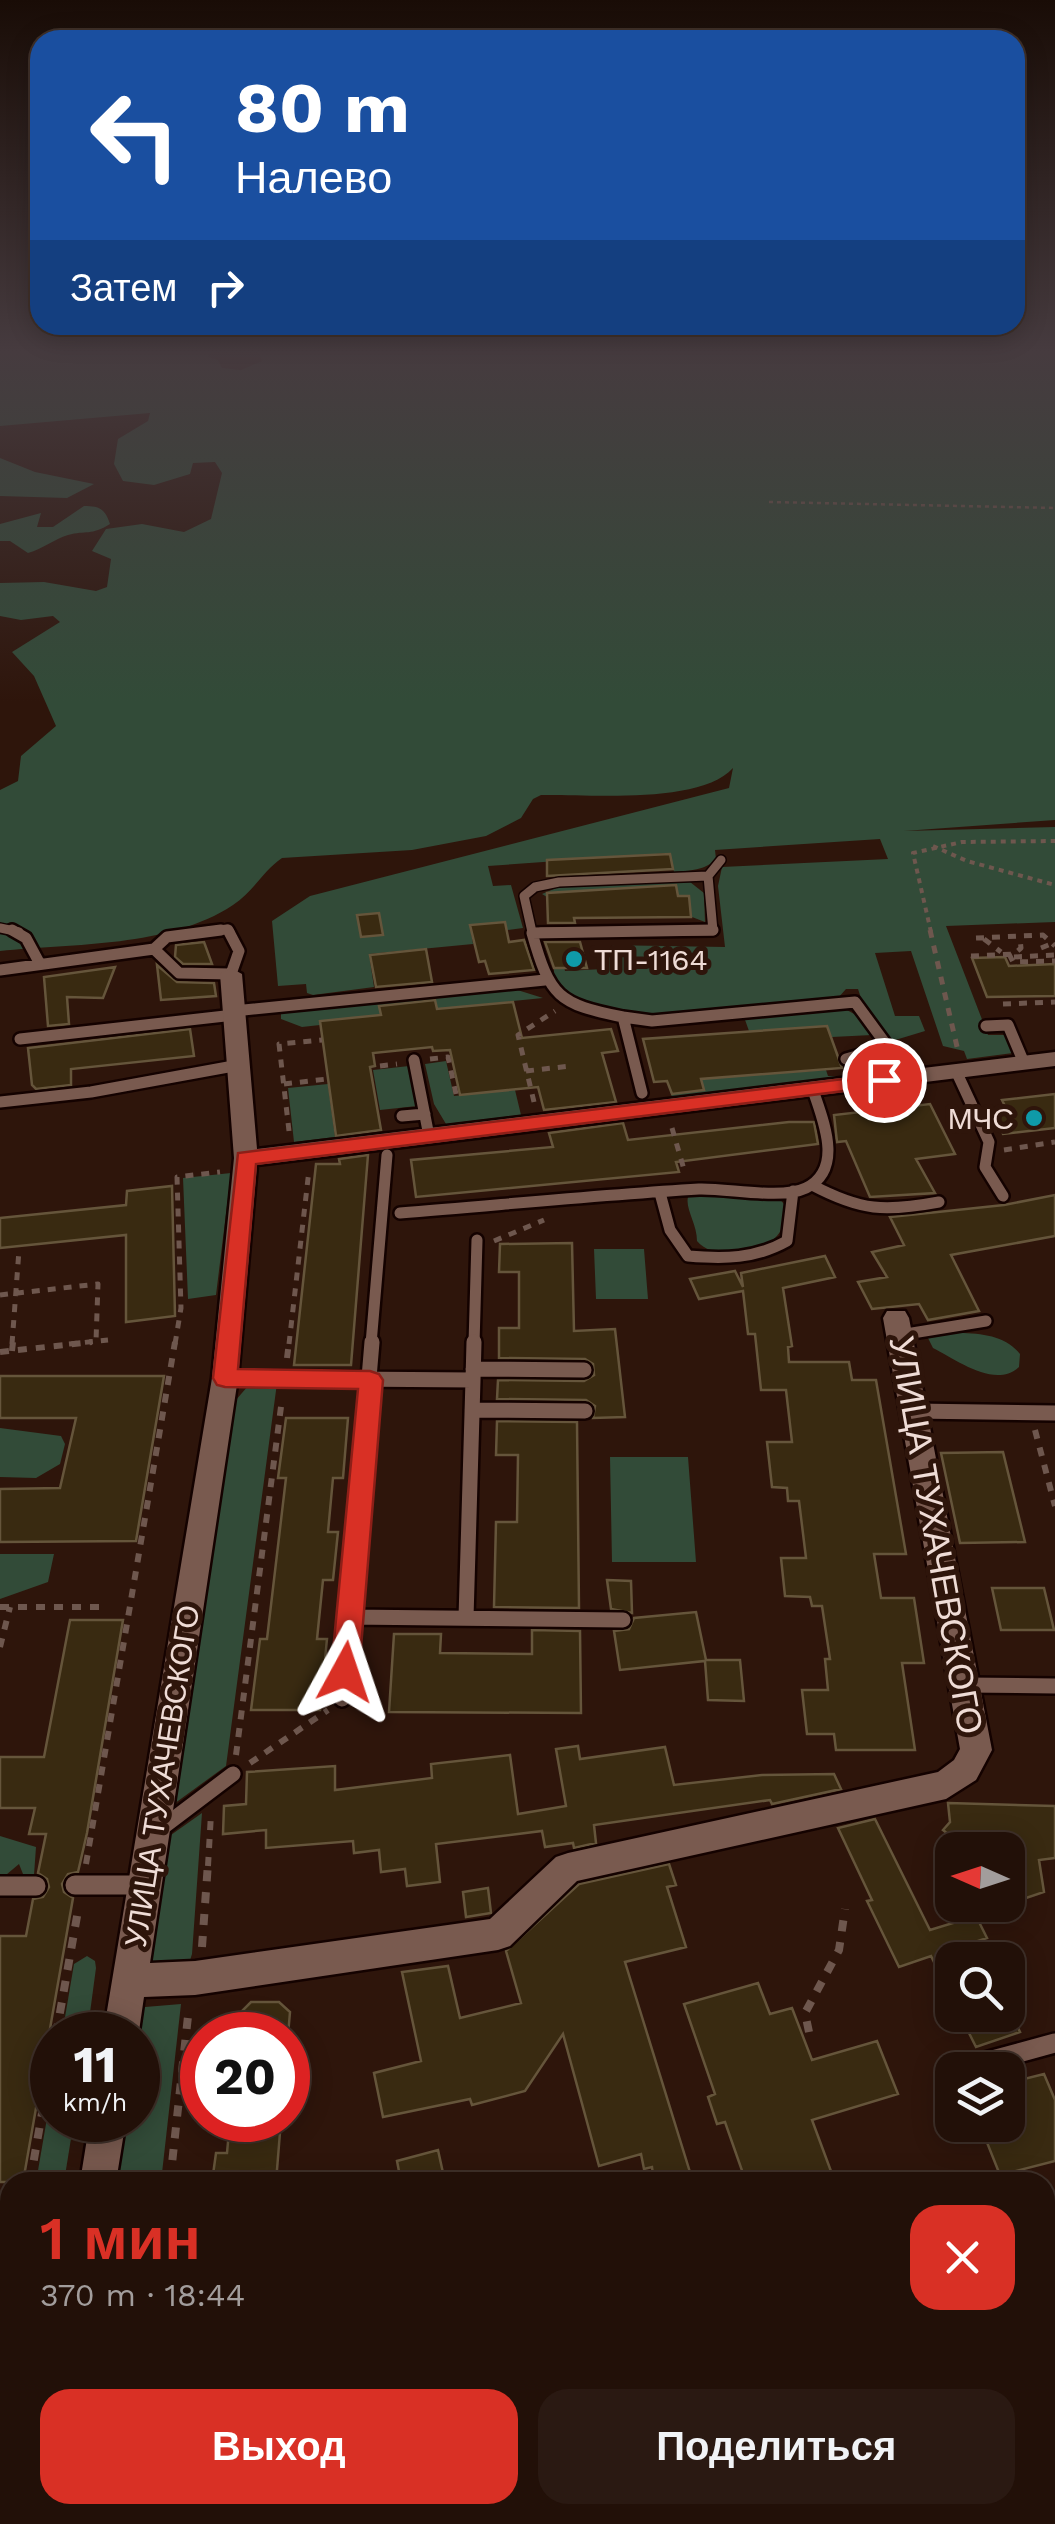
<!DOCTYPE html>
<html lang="ru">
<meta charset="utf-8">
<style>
:root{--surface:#221008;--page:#2a1912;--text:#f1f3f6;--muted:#a29d9c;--line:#3f3029;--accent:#d93025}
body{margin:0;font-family:"Work Sans",sans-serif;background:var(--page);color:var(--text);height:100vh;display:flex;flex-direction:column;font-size:38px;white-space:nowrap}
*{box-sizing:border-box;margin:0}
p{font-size:32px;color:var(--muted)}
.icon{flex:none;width:55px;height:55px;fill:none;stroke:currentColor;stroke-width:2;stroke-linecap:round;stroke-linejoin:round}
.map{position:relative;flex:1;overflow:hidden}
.details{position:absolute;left:0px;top:2172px;width:1055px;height:352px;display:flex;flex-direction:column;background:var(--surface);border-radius:30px 30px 0 0;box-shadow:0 5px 25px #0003,0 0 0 2px var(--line)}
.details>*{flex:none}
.banner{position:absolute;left:30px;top:30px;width:995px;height:305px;border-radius:30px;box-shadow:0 5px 25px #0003,0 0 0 2px var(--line);background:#1a4fa0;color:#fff;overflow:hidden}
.needle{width:65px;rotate:273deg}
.buttons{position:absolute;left:935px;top:1832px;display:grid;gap:20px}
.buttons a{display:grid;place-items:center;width:90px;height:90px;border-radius:20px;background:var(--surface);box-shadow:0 5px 25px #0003,0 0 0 2px var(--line);font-size:50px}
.speed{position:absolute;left:30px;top:2012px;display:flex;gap:20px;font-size:50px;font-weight:700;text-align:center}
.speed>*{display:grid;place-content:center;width:130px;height:130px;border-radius:50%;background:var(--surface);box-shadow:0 5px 25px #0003,0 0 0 2px var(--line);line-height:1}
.speed small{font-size:25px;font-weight:400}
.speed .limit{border:15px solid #d22;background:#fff;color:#111}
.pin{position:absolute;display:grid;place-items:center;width:85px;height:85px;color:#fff;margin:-42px;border:5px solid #fff;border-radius:50%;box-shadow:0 2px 10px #0007}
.me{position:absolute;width:110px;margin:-55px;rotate:5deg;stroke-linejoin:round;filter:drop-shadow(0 0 8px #0008)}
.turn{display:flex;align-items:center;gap:35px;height:210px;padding:0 40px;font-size:45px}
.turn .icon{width:130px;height:130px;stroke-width:2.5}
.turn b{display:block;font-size:70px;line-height:85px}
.then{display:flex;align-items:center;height:95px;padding:0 40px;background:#0003;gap:20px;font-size:38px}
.round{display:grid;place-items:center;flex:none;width:105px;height:105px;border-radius:30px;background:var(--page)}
.summary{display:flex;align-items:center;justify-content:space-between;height:170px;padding:0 40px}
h1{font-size:60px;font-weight:600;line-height:75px;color:var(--accent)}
.cta{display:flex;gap:20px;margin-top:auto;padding:20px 40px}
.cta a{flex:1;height:115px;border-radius:30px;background:var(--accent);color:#fff;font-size:40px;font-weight:600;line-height:115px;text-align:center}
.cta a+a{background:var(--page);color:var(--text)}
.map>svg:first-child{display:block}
.green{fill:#324b38}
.building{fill:#392a11;stroke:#65553b;stroke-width:2.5}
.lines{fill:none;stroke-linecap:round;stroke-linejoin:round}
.lane-far3-casing{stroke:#140200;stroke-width:12}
.lane-far2-casing{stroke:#140200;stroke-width:16}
.lane-far1-casing{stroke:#140200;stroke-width:20}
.lane-casing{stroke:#140200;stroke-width:24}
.street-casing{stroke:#140200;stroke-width:5}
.secondary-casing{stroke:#140200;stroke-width:5}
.path-far4{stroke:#6e574e;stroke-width:2.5;stroke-dasharray:4 4;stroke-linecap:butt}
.path-far3{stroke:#6e574e;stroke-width:4;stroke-dasharray:5 5;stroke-linecap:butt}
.path-far2{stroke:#6e574e;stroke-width:5;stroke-dasharray:8 8;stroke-linecap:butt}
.path-far1{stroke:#6e574e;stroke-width:6;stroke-dasharray:9 9;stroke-linecap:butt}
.path{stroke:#6e574e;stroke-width:8;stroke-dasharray:11 11;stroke-linecap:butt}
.lane-far3{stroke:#795a4f;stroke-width:9}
.lane-far2{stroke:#795a4f;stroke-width:11}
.lane-far1{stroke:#795a4f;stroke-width:15}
.lane{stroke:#795a4f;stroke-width:19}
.street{fill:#795a4f;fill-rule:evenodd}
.secondary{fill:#886849;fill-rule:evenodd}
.tram{stroke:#917b73;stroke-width:4}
.route{fill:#d93025;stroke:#8d1f18;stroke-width:2.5}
.culture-dot{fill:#0f9aa8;stroke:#2e150b;stroke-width:4}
.labels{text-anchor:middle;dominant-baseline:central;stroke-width:10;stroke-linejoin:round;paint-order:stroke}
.poi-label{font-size:30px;fill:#efdcd6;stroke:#2e150b;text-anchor:start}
.street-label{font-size:30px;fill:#efdcd6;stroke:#2e150b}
.near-street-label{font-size:35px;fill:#efdcd6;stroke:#2e150b}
</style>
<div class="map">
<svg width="1055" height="2524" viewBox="0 0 1055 2524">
<rect width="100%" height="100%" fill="#2e150b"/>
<path class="green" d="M0,348H214L208,357L218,360L222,368L241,370L262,361L257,348H1055V820L904,831L1055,827V922L946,926L988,1035H1006L1013,1053L967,1059L964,1051L943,1046L911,951L875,953L895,1016H919L925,1031L892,1041L862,1001L858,989H846L838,998C769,1005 598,1041 554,978V950L560,949L565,971L604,969L601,951L605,945L725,947L718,886L722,867L888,859L880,839L715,850L716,859C706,870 689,871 674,872L670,853L488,866L493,886L511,885L523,928L507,930L505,922L470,925L473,944L369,954L374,987L313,995L307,993L306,984L278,986L272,921L310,896L729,788L733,768C700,805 587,794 541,795L533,799L521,818L486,836L412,850L282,858C263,871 253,892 233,905C168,948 74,943 0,951V790L18,781L21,756L56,726L34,676L12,652L60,622L53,616L21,620L0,616V583L44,582L96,591L107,587L111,559L92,551L106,529L142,524L184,532L211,519L222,473L215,462L193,463L190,474L154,485L123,481L114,464L118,439L148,421L150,413L0,426Z
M0,458L35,472L94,484L67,498L0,496Z
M84,506C100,506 105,509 110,524C91,536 86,530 68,535C54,539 43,549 28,553L10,541H0V524L41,513L37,527H53Z
M690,882L704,893L705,922L692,917L688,896L547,897L542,894L561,886Z
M511,988L543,998L320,1021V1025L302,1027L281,1019V1013Z
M845,1009L858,1016L872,1035L832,1037L827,1026L749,1031L744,1017Z
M446,1061L454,1096L515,1090L521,1115L446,1124L434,1104L425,1064Z
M409,1066L417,1106L380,1110L373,1070Z
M826,1070L828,1076H845L672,1097L667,1081Z
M328,1084L335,1137L294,1142L288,1088Z
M231,1173L216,1295L188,1299L183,1178Z
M696,1194L779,1198L788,1209C785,1220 783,1231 774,1239C758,1255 712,1260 697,1241C697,1224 685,1209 688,1197Z
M594,1249H644L648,1299H596Z
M935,1334C962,1332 1002,1330 1020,1354L1019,1367C995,1389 957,1360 933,1348L928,1338Z
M277,1383L226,1766L167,1809L229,1408L248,1386Z
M0,1428L61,1436L65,1444L60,1464L36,1478L0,1477Z
M610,1457H688L696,1562H612Z
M0,1554H54L48,1582L0,1599Z
M202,1813L192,1954L186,1973L142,1959L161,1842Z
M0,1836L36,1847L34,1875L23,1874L19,1864L0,1880Z
M87,1956L95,1961L96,1968L87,2035H62L74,1964Z
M181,2004L161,2182H106L116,2120H138V2035L133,2008Z
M52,2089V2120H74L64,2182H36Z
M10,2333V2515H13L12,2524H0V2390Z"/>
<path class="building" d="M670,854L673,869L547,876V860Z
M676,885L678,896H689L691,917L574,918L575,923H548L547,893Z
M379,913L383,935L361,937L357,915Z
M505,922L509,942L524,940L534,970L489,974L485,961L479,962L470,925Z
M204,942L212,964H183L175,957L176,945Z
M545,942H580L587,968H554Z
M426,949L432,982L376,987L370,955Z
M1005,957L1009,966L1055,964V996L987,997L972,958Z
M157,965L177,982L214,983L216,996L161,1000Z
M115,967L103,998L67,997L69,1024L48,1026L44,977Z
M435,1000L437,1009L513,1002L522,1038L611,1029L618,1051L602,1053L616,1102L544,1110L538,1087L460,1095L450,1050L433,1051L432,1047L373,1053L375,1066L370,1067L381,1130L336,1136L320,1021L381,1015L379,1006Z
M827,1026L842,1068L701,1079L704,1090L672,1094L667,1081L654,1082L643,1039Z
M190,1029L194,1056L71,1069V1085L36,1089L32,1085L28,1048Z
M1055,1094V1128L1003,1134L990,1109L1006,1108L1002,1100Z
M930,1104L955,1154L916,1159L935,1193L870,1197L846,1141L837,1142L834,1115Z
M789,1122H814L818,1144L676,1162L679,1172L416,1197L411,1160L553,1147L549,1133L623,1123L628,1140Z
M368,1155L351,1365H294L316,1164H340L339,1159Z
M172,1186L175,1316L126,1322V1235L0,1248V1218L126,1205L127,1191Z
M1055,1195V1236L951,1255L979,1311L928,1320L919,1304L872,1309L858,1282L887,1277L872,1252L904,1245L890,1217L1004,1205Z
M572,1243L574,1331L615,1329L625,1417L593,1418L595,1406L586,1400L497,1399L498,1380L584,1381L594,1375L593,1364L585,1359L499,1358V1328H519V1272H499L500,1244Z
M825,1256L835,1277L783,1288L792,1346L788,1347L789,1362H849L852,1380H876L906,1554H874L881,1598H914L924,1663H902L915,1750H836L834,1734H807L802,1690H828L825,1659H830L822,1606H812L810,1597L785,1596L781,1558H806L799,1501H788L787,1488L772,1487L767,1442H792L786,1390H761L755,1334H748L743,1291L699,1299L690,1279L735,1271L743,1287L741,1273Z
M0,1376H164L136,1541L0,1542V1489L60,1488L76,1418H0Z
M286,1418H348L343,1478H333L328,1532H338L333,1580H323L317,1639H327L320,1710H251L260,1639H267L286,1478H278Z
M497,1421L577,1422L579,1608L494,1607L496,1522H517L518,1455H496Z
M1003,1452L1025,1542L960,1543L941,1453Z
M607,1580L631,1581L632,1613L611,1609Z
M992,1588H1044L1054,1630H1001Z
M696,1612L706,1660H740L744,1701L708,1700L705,1661L620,1670L614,1631L629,1629L634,1618Z
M70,1620H123L87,1833L78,1872L68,1874L62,1884L64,1892L73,1898L23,2182H0V1936H26L33,1899L43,1897L49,1887L47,1879L38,1873L46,1834H29L35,1808H0V1757H44Z
M532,1630L580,1631L581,1713L389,1712L394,1634H441L440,1653L532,1654Z
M578,1746L580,1759L665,1747L674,1785L762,1775L834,1774L841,1789L772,1804L770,1800L594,1825L596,1843L574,1848L573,1843L545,1847L542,1831L436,1844L440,1882L407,1886L405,1869L381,1872L379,1850L354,1853L353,1841L266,1848V1830L223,1834L224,1806L246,1804L247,1772L335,1766V1790L432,1778L431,1764L510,1755L518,1814L566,1806L556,1749Z
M948,1803L1055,1806V1858L1039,1860L1044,1892L1008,1904V1850H968L943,1830L950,1822Z
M875,1819L930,1930L976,1916L987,1938L975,1942L984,1960H952V1999L931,1956L899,1967L867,1901L872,1900L838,1828Z
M669,1864L676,1885L667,1887L686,1947L625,1962L693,2182H654L652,2167L644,2169L641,2154L599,2166L563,2034L525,2091L472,2105L470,2099L383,2117L374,2073L421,2061L402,1972L448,1966L460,2018L521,2003L506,1951L579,1884Z
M488,1888L491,1913L466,1917L463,1892Z
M758,1983L770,2014L792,2008L812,2060L877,2041L898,2094L812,2120L835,2182H746L725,2122L717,2124L708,2097L715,2094L684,2004Z
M251,2002H279L290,2012L288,2035H239L241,2012Z
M960,2015H1012L1020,2032L976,2047Z
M1044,2074L1055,2100V2161L1000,2175L980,2125H1008V2083Z
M230,2120H281L276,2182H212L216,2153H227Z
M438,2150L445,2182H401L397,2161Z"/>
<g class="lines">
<g class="lane-far3-casing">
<path id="lane-far3" d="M0,928L19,932
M202,932L227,929L230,932
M532,932L524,896L535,887L559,882L708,876L721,860
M541,932L713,931L708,876"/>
</g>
<g class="lane-far2-casing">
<path id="lane-far2" d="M12,930L26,938L40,964
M154,949L179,973L231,974L239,951L228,930
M154,949L167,937L221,930
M0,970L154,949
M234,1011L545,980
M623,1017C558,1004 550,997 532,933L713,930
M986,1026L1008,1025L1024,1063
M20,1039L234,1015
M414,1060L429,1136
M956,1071L989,1142L985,1167L1003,1196
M642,1093L623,1017L652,1021L855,1002L888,1047L846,1059
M0,1102L91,1092L239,1065
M402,1116L425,1114
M812,1185C861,1211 885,1212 939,1202
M660,1193L670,1230L688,1256C724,1259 755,1259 787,1241L793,1191
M400,1213C500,1205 599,1195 699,1189C728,1188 781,1200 806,1188C845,1169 822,1118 813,1090
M900,1335L986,1321
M371,1344L387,1155
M474,1344L477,1240"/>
</g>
<g class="lane-far1-casing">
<path id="lane-far1" d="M473,1369L584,1370
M225,1378L473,1380L474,1342
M472,1410L585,1411
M914,1411L1055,1413
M350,1617L623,1620
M466,1618L473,1380
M966,1685L1055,1686
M342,1699L372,1342
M159,1830L233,1774"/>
</g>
<g class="lane-casing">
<path id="lane" d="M75,1885H142
M0,1886H36
M974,2065L1055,2043
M588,2515L590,2524
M781,2515L784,2524"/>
</g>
<g class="street-casing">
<path id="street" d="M231,968L242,974L257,1149L1055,1052V1066L257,1165L238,1378L150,1963L195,1961L490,1919L556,1857L568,1853L938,1772L954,1760L960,1749L883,1318L887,1311H905L909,1318L992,1750L976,1780L946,1799L577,1881L510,1946L498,1950L195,1995L144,1997L138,2038L103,2035L212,1378L234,1158L220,974Z
M90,2120H126L116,2182H80Z
M26,2515H68L66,2524H24Z"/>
</g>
<g class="secondary-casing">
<path id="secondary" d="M1045,2495L1051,2497L1054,2524H974L978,2515H1045Z"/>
</g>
<path class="path-far4" d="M769,502L1055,508"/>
<path class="path-far3" d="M933,846L967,861L1055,885
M931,932L913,853L962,842L1055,841"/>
<path class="path-far2" d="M930,930L958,1051
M976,938L1043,935L1055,946
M984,939L1001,952
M1041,948L1051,944
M1009,954L1013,962L1055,961
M971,956L1014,954L1021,948L1020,939
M1014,957L1055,955
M1003,1004L1055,1002
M430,1059L448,1057L456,1094
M380,1066L397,1064
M526,1071L571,1066
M284,1084L327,1079
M534,1102L518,1035L555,1011
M672,1128L685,1173
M289,1131L279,1044L322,1040
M1004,1150L1055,1142
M494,1241L544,1220
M0,1295L98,1284L96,1341
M12,1344L19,1250
M69,1344L108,1340
M175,1344L181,1308L177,1177L220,1172
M289,1344L309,1170"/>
<path class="path-far1" d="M12,1351L13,1342
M0,1352L92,1342
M287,1358L289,1342
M1035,1430L1055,1506
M0,1607H105
M0,1647L10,1607
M236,1755L282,1399
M250,1763L328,1710
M86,1864L175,1342
M208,1866L211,1814"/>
<path class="path" d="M202,1947L208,1863
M809,2032L805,2013L839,1950L845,1909
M56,2035L79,1905
M30,2182L52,2056
M170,2182L189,2007
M0,2356L10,2299
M1045,2408L1055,2404
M158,2515L178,2524
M133,2524L134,2515
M671,2524L700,2515"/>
<use href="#lane-far3" class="lane-far3"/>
<use href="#lane-far2" class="lane-far2"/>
<use href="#lane-far1" class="lane-far1"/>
<use href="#lane" class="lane"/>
<use href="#street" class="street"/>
<use href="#secondary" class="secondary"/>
<path class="tram" d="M1045,2490L1055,2487
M914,2524L948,2515
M1036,2524L1055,2519"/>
</g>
<linearGradient id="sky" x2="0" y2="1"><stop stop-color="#190c06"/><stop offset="0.5" stop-color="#463b3f"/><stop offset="1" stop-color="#463b3f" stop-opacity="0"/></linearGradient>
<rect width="1055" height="702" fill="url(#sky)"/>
<path class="route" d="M884,1074L892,1076L895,1080L892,1085L256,1164L238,1369L370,1371L379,1374L383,1380L359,1672L355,1680L345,1684L335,1680L331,1672L358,1389L225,1387L217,1385L213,1378L238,1153Z"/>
<g class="culture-dot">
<circle cx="574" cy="959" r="10"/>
<circle cx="1034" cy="1118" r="10"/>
</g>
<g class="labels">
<g class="poi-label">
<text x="594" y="959">ТП-1164</text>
<text x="1014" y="1118" text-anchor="end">МЧС</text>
</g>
<g class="street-label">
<text transform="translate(162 1776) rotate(-81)">УЛИЦА ТУХАЧЕВСКОГО</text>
</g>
<g class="near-street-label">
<text transform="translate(936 1535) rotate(80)">УЛИЦА ТУХАЧЕВСКОГО</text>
</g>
</g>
</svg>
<div class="buttons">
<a><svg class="needle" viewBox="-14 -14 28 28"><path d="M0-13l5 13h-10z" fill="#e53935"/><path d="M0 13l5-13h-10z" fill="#a29d9c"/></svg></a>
<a><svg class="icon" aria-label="search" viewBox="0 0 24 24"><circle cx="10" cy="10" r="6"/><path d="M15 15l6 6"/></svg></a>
<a><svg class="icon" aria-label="layers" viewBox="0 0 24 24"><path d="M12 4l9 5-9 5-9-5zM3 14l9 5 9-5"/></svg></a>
</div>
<div class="speed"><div>11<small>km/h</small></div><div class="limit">20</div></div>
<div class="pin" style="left:884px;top:1080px;background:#d93025"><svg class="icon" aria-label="arrive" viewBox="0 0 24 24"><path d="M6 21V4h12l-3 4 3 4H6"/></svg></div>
<svg class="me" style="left:345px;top:1672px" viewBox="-20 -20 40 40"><path d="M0-17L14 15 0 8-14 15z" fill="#d93025" stroke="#fff" stroke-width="4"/></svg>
<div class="banner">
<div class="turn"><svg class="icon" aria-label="left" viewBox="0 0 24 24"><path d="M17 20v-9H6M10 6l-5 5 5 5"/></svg><div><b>80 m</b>Налево</div></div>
<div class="then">Затем<svg class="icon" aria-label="right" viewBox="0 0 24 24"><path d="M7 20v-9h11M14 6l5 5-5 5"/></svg></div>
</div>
<section class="details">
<div class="summary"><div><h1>1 мин</h1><p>370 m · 18:44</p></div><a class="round" style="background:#d93025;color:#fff"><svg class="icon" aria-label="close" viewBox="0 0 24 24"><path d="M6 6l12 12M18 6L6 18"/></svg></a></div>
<div class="cta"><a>Выход</a><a>Поделиться</a></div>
</section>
</div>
